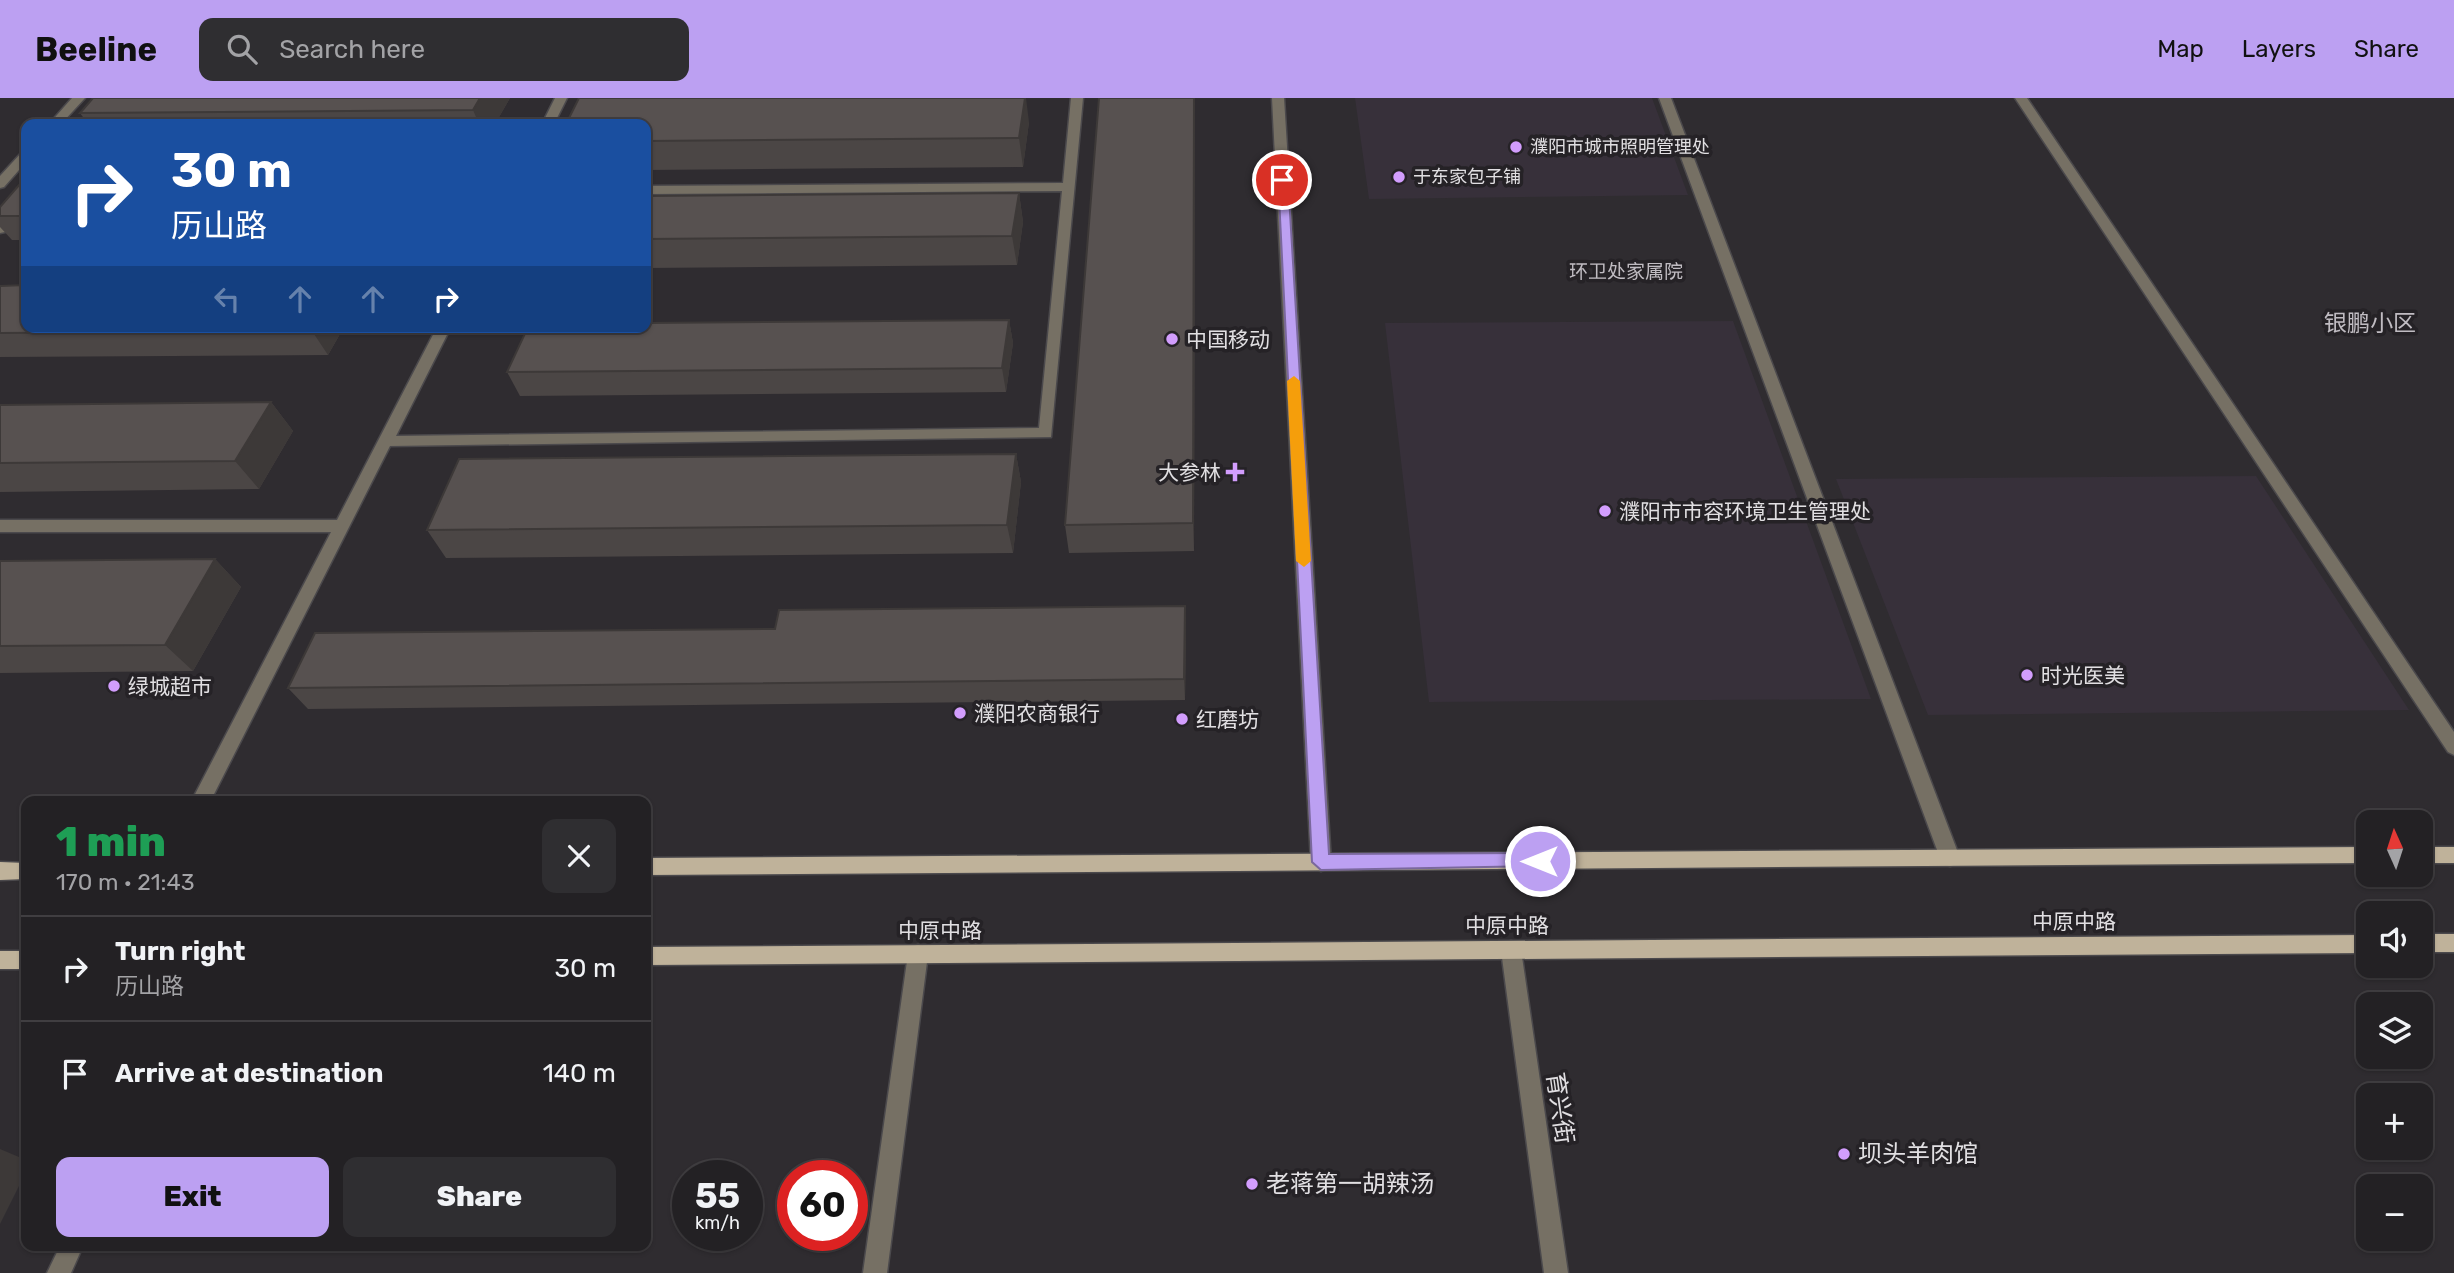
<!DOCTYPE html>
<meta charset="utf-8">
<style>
:root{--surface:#232124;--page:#2f2e31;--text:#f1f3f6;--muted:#a3a3a6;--line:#403e41;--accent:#bca0f2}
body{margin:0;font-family:Rubik,"Noto Sans SC",sans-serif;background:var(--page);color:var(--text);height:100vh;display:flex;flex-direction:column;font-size:26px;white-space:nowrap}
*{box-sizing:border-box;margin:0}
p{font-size:23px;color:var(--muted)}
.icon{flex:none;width:38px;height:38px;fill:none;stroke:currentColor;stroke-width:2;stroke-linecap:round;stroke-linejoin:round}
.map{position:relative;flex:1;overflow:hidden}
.drawer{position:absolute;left:21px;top:698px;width:630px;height:455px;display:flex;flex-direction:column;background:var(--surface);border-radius:14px;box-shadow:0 2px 5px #0004,0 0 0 2px var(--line)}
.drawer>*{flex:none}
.top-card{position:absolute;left:21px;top:21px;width:630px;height:214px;border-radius:14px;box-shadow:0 2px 5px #0004,0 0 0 2px var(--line);background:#1a4fa0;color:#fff;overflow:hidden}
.needle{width:46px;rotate:357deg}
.buttons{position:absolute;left:2356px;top:712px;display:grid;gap:14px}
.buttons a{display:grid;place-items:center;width:77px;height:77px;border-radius:14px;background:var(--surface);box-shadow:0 2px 5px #0004,0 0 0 2px var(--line);font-size:35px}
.speed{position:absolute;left:672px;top:1062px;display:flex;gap:14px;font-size:35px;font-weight:700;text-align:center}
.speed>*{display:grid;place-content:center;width:91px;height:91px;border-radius:50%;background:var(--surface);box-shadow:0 2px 5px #0004,0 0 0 2px var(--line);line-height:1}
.speed small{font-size:18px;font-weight:400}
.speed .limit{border:10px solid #d22;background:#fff;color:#111}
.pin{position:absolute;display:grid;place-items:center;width:60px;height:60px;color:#fff;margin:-30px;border:4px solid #fff;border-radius:50%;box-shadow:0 2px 7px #0007}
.me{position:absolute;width:77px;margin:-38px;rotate:270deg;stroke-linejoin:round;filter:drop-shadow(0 0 5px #0008)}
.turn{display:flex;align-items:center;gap:24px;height:147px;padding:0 35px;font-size:32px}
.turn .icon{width:91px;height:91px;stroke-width:2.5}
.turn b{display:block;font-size:49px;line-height:60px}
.lanes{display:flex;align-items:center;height:66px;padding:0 35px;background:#0003;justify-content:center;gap:35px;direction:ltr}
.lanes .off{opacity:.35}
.round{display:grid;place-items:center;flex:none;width:74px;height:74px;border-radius:14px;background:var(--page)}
.head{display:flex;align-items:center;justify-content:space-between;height:119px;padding:0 35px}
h1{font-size:42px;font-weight:800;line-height:52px;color:#1e9e55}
.action{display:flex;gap:14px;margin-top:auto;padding:14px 35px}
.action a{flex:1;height:80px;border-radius:14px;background:var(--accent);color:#111;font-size:28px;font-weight:800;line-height:80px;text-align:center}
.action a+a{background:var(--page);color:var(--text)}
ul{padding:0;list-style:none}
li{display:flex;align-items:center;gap:21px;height:105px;padding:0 35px;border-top:2px solid var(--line)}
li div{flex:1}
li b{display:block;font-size:26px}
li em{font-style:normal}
header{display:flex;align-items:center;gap:42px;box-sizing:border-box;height:98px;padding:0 35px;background:var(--accent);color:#111}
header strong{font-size:33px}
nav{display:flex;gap:38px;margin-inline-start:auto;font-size:24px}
.search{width:490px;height:63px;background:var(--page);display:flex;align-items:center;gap:18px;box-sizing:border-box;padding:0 24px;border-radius:14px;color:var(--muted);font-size:26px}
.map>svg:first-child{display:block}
.built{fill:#37303a}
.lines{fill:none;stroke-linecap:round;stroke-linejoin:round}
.minor-casing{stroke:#4b494c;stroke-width:3}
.major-casing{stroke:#4b494c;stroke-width:3}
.minor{fill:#767064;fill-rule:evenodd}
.major{fill:#bfb29a;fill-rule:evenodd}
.wall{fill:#4b4645}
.shaded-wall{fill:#3d3938}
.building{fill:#575150;stroke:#3d3938;stroke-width:2}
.route{fill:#bca0f2;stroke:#7a689d;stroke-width:2}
.slow{fill:#f59e0b}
.poi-dot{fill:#d29dfd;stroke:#252226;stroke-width:2.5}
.labels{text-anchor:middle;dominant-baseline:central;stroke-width:7;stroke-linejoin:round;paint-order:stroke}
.far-poi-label{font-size:18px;fill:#e1dfe2;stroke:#252226;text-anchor:start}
.far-neighbourhood-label{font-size:19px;fill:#c0bcc2;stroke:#252226}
.poi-label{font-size:21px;fill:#e1dfe2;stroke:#252226;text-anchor:start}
.street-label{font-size:21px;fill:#e1dfe2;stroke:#252226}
.neighbourhood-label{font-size:23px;fill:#c0bcc2;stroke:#252226}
.near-street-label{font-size:24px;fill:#e1dfe2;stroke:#252226}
.near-poi-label{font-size:24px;fill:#e1dfe2;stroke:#252226;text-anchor:start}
</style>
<header>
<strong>Beeline</strong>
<div class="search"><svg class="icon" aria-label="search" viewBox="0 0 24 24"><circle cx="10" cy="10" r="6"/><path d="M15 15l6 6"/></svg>Search here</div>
<nav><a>Map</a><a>Layers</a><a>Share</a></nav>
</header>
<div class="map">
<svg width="2454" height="1175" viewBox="0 0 2454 1175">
<rect width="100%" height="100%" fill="#2f2c30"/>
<path class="built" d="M1355,0H1652L1688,97L1369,101Z
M1733,223L1871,601L1429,604L1385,225Z
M2256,378L2409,612L1928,617L1836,381Z"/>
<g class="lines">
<g class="minor-casing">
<path id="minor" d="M72,0H85L61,26H49Z
M555,0H567L554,26H542Z
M1071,0H1083L1051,339L390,348L210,704H191L331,434H0V422H337L437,229H451L396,338L1039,330L1062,93L646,96V88L1063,85Z
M1272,0H1284L1331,764L1328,770L1321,773L1314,770L1311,764Z
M1659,0H1671L1960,760L1957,766L1950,768L1943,766L1940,760Z
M2015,0H2027L2454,634V657L2448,654Z
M26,53V64L4,89L0,90V78L22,54Z
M26,97V109L5,134L0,135V123L21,98Z
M1511,843L1518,845L1521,852L1568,1175H1544L1501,852L1504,845Z
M918,847L925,849L928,856L887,1175H863L908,856L911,849Z
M60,1148H83L71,1175H47Z"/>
</g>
<g class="major-casing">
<path id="major" d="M2368,749V765L646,777V760Z
M2420,749H2454V765H2420Z
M0,764L26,765V781L0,782Z
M2420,836H2454V854H2420Z
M2368,837V855L646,867V849Z
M0,853H26V871H0Z"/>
</g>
<use href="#minor" class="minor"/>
<use href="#major" class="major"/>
</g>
<path class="wall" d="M510,0L495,26H88L80,15Z
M1195,0L1194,453L1069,455L1065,427Z
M1029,24L1023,69L646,72V26Z
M26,79V142H12L0,129V109Z
M1019,95L1023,124L1017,167L646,170V98Z
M0,188L344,229L328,257L0,259Z
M1009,222L1013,245L1006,294L520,298L507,274Z
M271,304L293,333L259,391L0,394V307Z
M1016,356L1021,384L1013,455L446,460L427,432Z
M215,461L241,489L193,573L0,575V463Z
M1185,508L1186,529L1185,602L308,611L288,590L775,531Z"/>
<path class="shaded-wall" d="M480,0H510L495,26H479L473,12Z
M1025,0H1026L1029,24L1023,69L1019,40Z
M1194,0H1195L1194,453L1193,425Z
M1019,95L1023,124L1017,167L1012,138Z
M1009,222L1013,245L1006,294L1002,270Z
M315,229H344L328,257L312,233Z
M271,304L293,333L259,391L235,363Z
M1016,356L1021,384L1013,455L1007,427Z
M215,461L241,489L193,573L165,547Z
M1185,508L1186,529L1185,602L1184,581Z
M0,1051L26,1062V1074L0,1126Z"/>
<path class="building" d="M93,0H480L473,12L80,15Z
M579,0H1025L1019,40L646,43V26H566Z
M1099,0H1194L1193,425L1065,427Z
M26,79V118H0V109Z
M1019,95L1012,138L646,141V98Z
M26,187V229H315L312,233L0,235V188Z
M1009,222L1002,270L507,274L528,229H646V225Z
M271,304L235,363L0,365V307Z
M1016,356L1007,427L427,432L459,361Z
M215,461L165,547L0,548V463Z
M1185,508L1184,581L288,590L315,535L775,531L779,512Z"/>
<path class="route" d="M1278,79L1288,82L1329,756L1540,755L1546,757L1549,763L1546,768L1321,772L1312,764Z"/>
<path class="slow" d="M1294,278L1300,283L1311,463L1304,469L1296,463L1287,283Z"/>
<g class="poi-dot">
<circle cx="1516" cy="49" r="7"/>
<circle cx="1399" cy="79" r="7"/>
<circle cx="1172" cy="241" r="7"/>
<path d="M1231.5 363.5h7v7h7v7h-7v7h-7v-7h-7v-7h7z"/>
<circle cx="1605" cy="413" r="7"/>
<circle cx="2027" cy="577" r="7"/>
<circle cx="114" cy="588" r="7"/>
<circle cx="960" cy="615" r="7"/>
<circle cx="1182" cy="621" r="7"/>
<circle cx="1844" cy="1056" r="7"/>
<circle cx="1252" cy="1086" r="7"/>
</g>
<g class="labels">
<g class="far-poi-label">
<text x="1530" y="49">濮阳市城市照明管理处</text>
<text x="1413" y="79">于东家包子铺</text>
</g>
<g class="far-neighbourhood-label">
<text x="1626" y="173">环卫处家属院</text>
</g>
<g class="poi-label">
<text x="1186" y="241">中国移动</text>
<text x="1221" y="374" text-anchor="end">大参林</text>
<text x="1619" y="413">濮阳市市容环境卫生管理处</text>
<text x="2041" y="577">时光医美</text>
<text x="128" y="588">绿城超市</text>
<text x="974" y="615">濮阳农商银行</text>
<text x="1196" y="621">红磨坊</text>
</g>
<g class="street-label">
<text x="2074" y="823">中原中路</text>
<text x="1507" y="827">中原中路</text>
<text x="940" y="832">中原中路</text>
</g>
<g class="neighbourhood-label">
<text x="2370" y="225">银鹏小区</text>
</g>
<g class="near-street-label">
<text transform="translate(1560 1010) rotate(82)">育兴街</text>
</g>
<g class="near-poi-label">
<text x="1858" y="1056">坝头羊肉馆</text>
<text x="1266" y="1086">老蒋第一胡辣汤</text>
</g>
</g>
</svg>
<div class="buttons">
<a><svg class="needle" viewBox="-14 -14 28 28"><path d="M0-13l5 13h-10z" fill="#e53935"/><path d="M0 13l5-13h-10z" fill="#a3a3a6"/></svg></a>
<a><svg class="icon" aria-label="sound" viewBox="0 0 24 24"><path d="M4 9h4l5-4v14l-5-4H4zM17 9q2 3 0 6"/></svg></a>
<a><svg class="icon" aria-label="layers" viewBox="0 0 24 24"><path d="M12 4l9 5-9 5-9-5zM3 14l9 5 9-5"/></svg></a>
<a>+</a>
<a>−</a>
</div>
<div class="speed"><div>55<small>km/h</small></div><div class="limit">60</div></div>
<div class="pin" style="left:1282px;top:82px;background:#d93025"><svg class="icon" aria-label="arrive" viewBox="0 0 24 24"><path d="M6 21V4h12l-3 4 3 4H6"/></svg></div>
<svg class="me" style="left:1540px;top:763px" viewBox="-20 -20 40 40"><circle r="17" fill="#bca0f2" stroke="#fff" stroke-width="3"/><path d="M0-11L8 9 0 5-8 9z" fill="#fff"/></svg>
<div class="top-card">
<div class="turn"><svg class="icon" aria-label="right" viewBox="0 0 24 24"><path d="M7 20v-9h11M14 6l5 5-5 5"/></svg><div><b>30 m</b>历山路</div></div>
<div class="lanes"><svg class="icon off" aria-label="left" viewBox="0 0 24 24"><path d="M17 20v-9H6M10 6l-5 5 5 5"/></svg><svg class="icon off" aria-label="ahead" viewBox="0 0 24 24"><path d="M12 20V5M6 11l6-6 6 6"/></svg><svg class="icon off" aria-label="ahead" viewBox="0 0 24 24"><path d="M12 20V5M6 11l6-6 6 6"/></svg><svg class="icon" aria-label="right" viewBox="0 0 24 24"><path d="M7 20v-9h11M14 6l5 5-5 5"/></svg></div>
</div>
<section class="drawer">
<div class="head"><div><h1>1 min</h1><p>170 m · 21:43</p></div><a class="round"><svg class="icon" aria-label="close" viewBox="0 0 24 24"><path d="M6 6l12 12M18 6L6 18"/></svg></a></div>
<ul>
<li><svg class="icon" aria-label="right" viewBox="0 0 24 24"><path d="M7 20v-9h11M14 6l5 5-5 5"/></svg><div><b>Turn right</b><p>历山路</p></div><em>30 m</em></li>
<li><svg class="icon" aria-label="arrive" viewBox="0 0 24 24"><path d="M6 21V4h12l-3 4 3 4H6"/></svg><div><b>Arrive at destination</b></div><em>140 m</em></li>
</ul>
<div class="action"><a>Exit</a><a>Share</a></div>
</section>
</div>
